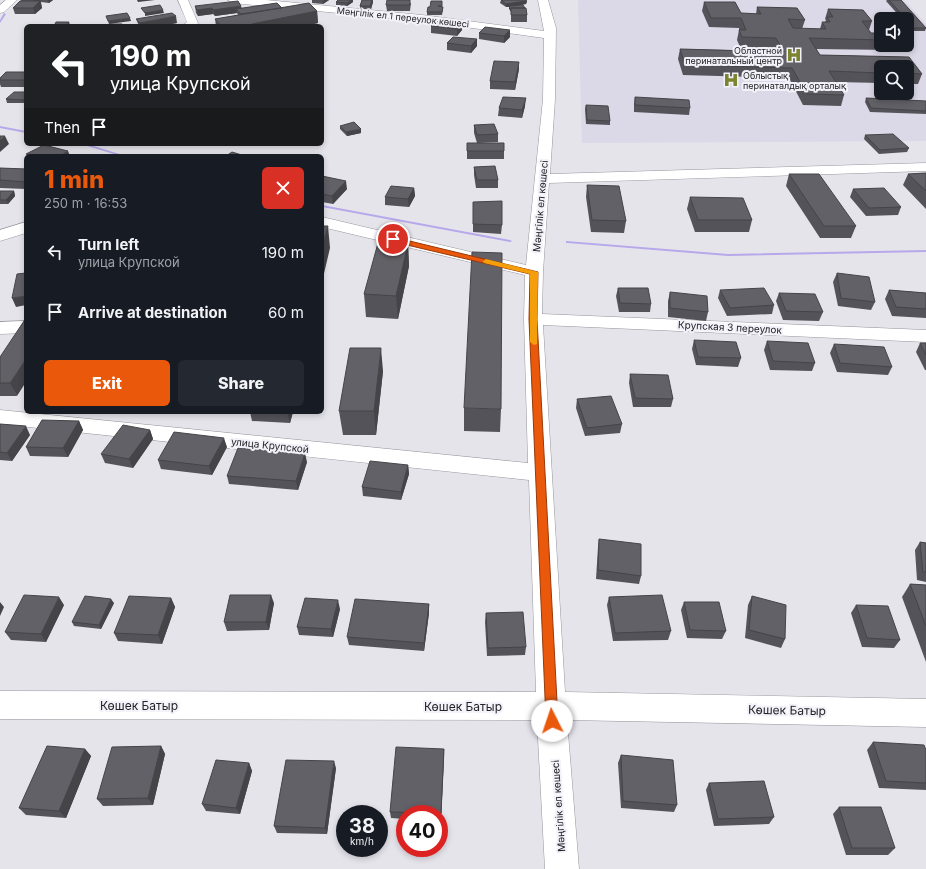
<!DOCTYPE html>
<meta charset="utf-8">
<style>
:root{--surface:#171b24;--page:#242831;--text:#f1f3f6;--muted:#9ea1a6;--accent:#ea580c}
body{margin:0;font-family:Inter,sans-serif;background:var(--page);color:var(--text);height:100vh;display:flex;flex-direction:column;font-size:15px;white-space:nowrap}
*{box-sizing:border-box;margin:0}
p{font-size:13px;color:var(--muted)}
.icon{flex:none;width:22px;height:22px;fill:none;stroke:currentColor;stroke-width:2;stroke-linecap:round;stroke-linejoin:round}
.map{position:relative;flex:1;overflow:hidden}
.panel{position:absolute;left:24px;top:154px;width:300px;height:260px;display:flex;flex-direction:column;background:var(--surface);border-radius:6px;box-shadow:0 2px 6px #0003}
.panel>*{flex:none}
.hud{position:absolute;left:24px;top:24px;width:300px;height:122px;border-radius:6px;box-shadow:0 2px 6px #0003;background:#202124;color:#fff;overflow:hidden}
.fabs{position:absolute;left:874px;top:12px;display:grid;gap:8px}
.fabs a{display:grid;place-items:center;width:40px;height:40px;border-radius:6px;background:var(--surface);box-shadow:0 2px 6px #0003;font-size:20px}
.speed{position:absolute;left:336px;top:805px;display:flex;gap:8px;font-size:20px;font-weight:700;text-align:center}
.speed>*{display:grid;place-content:center;width:52px;height:52px;border-radius:50%;background:var(--surface);box-shadow:0 2px 6px #0003;line-height:1}
.speed small{font-size:10px;font-weight:400}
.speed .limit{border:6px solid #d22;background:#fff;color:#111}
.pin{position:absolute;display:grid;place-items:center;width:34px;height:34px;color:#fff;margin:-17px;border:2px solid #fff;border-radius:50%;box-shadow:0 1px 4px #0007}
.me{position:absolute;width:44px;margin:-22px;rotate:356deg;stroke-linejoin:round;filter:drop-shadow(0 0 3px #0008)}
.turn{display:flex;align-items:center;gap:14px;height:84px;padding:0 20px;font-size:18px}
.turn .icon{width:52px;height:52px;stroke-width:2.5}
.turn b{display:block;font-size:28px;line-height:34px}
.then{display:flex;align-items:center;height:38px;padding:0 20px;background:#0003;gap:8px;font-size:15px}
.round{display:grid;place-items:center;flex:none;width:42px;height:42px;border-radius:6px;background:var(--page)}
.summary{display:flex;align-items:center;justify-content:space-between;height:68px;padding:0 20px}
h1{font-size:24px;font-weight:800;line-height:30px;color:var(--accent)}
.action{display:flex;gap:8px;margin-top:auto;padding:8px 20px}
.action a{flex:1;height:46px;border-radius:6px;background:var(--accent);color:#fff;font-size:16px;font-weight:800;line-height:46px;text-align:center}
.action a+a{background:var(--page);color:var(--text)}
ul{padding:0;list-style:none}
li{display:flex;align-items:center;gap:12px;height:60px;padding:0 20px}
li div{flex:1}
li b{display:block;font-size:15px}
li em{font-style:normal}
.map>svg:first-child{display:block}
.built{fill:#dbd8e7;fill-rule:evenodd}
.lines{fill:none;stroke-linecap:round;stroke-linejoin:round}
.stream{fill:#b6a8eb;fill-rule:evenodd}
.minor-casing{stroke:#96959c;stroke-width:1}
.minor{fill:#fff;fill-rule:evenodd}
.wall{fill:#545359}
.shaded-wall{fill:#454448}
.building{fill:#626167;stroke:#454448}
.route{fill:#ea580c;stroke:#983908}
.slow{fill:#f59e0b}
.labels{text-anchor:middle;dominant-baseline:central;stroke-width:4;stroke-linejoin:round;paint-order:stroke}
.far-street-label{font-size:9px;fill:#232325;stroke:#f3f1f9}
.far-poi-label{font-size:9px;fill:#232325;stroke:#f3f1f9;text-anchor:end}
.street-label{font-size:10px;fill:#232325;stroke:#f3f1f9}
.near-street-label{font-size:12px;fill:#232325;stroke:#f3f1f9}
</style>
<div class="map">
<svg width="926" height="869" viewBox="0 0 926 869">
<rect width="100%" height="100%" fill="#e5e4eb"/>
<path class="built" d="M578,0H904L926,24V141L582,143ZM881,19H907V45H881ZM881,67H907V93H881Z"/>
<g class="lines">
<path class="stream" d="M4,13L6,14L0,23V20Z
M0,126L26,131V133L0,128Z
M81,144H87L126,156H120Z
M322,205L510,240L512,241L510,242L322,207Z
M566,241L728,254L926,250V252L728,256L568,243H566Z"/>
<g class="minor-casing">
<path id="minor" d="M6,0H17L4,12L0,13V5Z
M178,0H188L198,23L197,25L182,26L187,22Z
M228,0H266L422,15L544,31L538,0H548L556,28L555,99L550,174L926,163V171L549,183L543,272L542,314L926,330V342L543,325L565,692L926,699V727L567,720L579,869H545L537,720L0,719V691L536,692L529,480L0,424V410L528,463L524,319L525,275L322,227V217L526,265L543,99L544,38L422,21L233,3Z
M26,222V233L0,241V230Z
M26,321V333L0,334V322Z"/>
</g>
<use href="#minor" class="minor"/>
</g>
<path class="wall" d="M21,0H53L49,3L41,2L42,8L35,14H15L13,8L21,1Z
M312,0H329L323,4L312,3Z
M362,0H373V2L371,9H360V6Z
M501,0L527,1L526,4L516,6L527,15V22H511V12L509,9V7H506L500,3Z
M887,0H901L926,28L925,31H912L907,25V19H902L886,1Z
M442,1V7H443V10L442,15H427V12L430,7Z
M336,2H353L347,6L336,5Z
M704,2H735L741,13L756,14L757,7L797,8L805,20L802,29H820L822,22H825L826,20L825,19L828,9L863,10L872,21L869,30L871,33H881V45H893L891,50L816,49L820,55L909,57L922,74L918,84H907V67H881V83L836,82L844,95L841,106L803,105L789,78L683,75L678,59L680,49L776,51L774,48L740,47L737,40L739,30V28L709,27L702,11Z
M411,3L410,11H387L386,5Z
M195,6L242,8H282L317,11L318,23L305,26H216L215,19L238,15L237,13L215,16L213,14L198,16L196,13Z
M136,19L177,23L160,26H139Z
M436,21L462,30L457,36L431,33V26Z
M510,30V37L504,43L479,39V33Z
M477,39V46L471,53L447,50V43Z
M519,69L515,90L490,89V81Z
M26,72V87H1L0,84V78Z
M26,92L25,103H7L6,99Z
M635,97L690,108L689,115L634,112V104Z
M866,98L926,101V114L870,112L865,102Z
M586,105L610,121V125L586,124L585,109Z
M525,106L522,118L498,116L499,108Z
M474,125L498,134V142L478,143L504,151V159H467V143H477L474,133Z
M340,126L361,133L347,136L340,129Z
M865,135L909,148L907,152L879,154L864,139Z
M474,167L498,180V188H476L474,175Z
M0,168L26,169V189L0,188Z
M926,173V209L903,185L908,174Z
M789,174L856,226L851,238H820L786,186Z
M322,176L347,189L333,204L322,202Z
M587,185L626,221L624,233L591,232L586,197Z
M414,188L415,196L409,207L385,205V197Z
M853,189L901,207L898,215L866,216L850,197Z
M0,191H14L15,196L8,204H0Z
M690,197L752,220L749,232H695L687,209Z
M473,202L502,225L501,234L473,232Z
M408,244L409,266L398,319L366,317L364,294Z
M837,273L875,302L871,310L838,306L833,282Z
M618,288L651,304L650,312H619L616,296Z
M720,290L774,305L772,314L727,316L718,298Z
M889,290L926,293V318L892,316L885,299Z
M670,292L708,312L706,321L668,317V301Z
M779,293L823,312L819,321L783,320L776,301Z
M694,340L741,358L738,367L696,365L692,349Z
M767,341L815,363L812,371L770,370L764,350Z
M920,343H926V370H925L916,352Z
M834,344L892,367L888,375L837,372L830,353Z
M0,357L17,396H0Z
M383,371L376,435H343L339,411Z
M630,374L673,399L671,407H633L629,383Z
M577,399L622,424L620,433L585,436L576,408Z
M464,408L501,409L500,432L464,431Z
M250,412H293L290,423L252,421Z
M79,421L83,430L68,457L30,456L26,447Z
M0,424L30,435L12,461L0,460Z
M150,430L153,439L133,468L105,463L101,454Z
M227,447L212,475L161,469L158,460Z
M307,462L298,490L229,484L227,476Z
M408,465L409,474L401,500L363,496L362,487Z
M599,539L641,576L639,584L596,579L598,547Z
M920,542L926,543V582L917,580L915,550Z
M910,584L926,585V662L902,597Z
M752,596L785,639L781,648L745,638L748,605Z
M609,597L671,631L668,640L613,641L607,605Z
M171,598L175,607L162,644L118,641L114,633Z
M684,602L726,631L722,639L687,638L681,610Z
M114,603L101,629L74,626L72,622Z
M274,603L269,630L227,631L224,622Z
M429,604V613L424,651L349,645L347,637Z
M64,605L46,642L11,640L5,632Z
M856,605L900,640L894,648L862,647L851,613Z
M340,609L333,637L299,635L297,627Z
M486,613L526,647L525,655L487,656L485,622Z
M873,742L926,750V790L879,788L867,750Z
M161,746L165,754L153,805L103,806L97,799Z
M85,749L91,756L66,818L26,815L19,808Z
M444,749V756L441,820H439V814H405V819L391,818L390,812Z
M621,755L677,805L674,812L621,808L618,763Z
M249,763L252,771L240,814L206,811L202,804Z
M336,768L327,834L277,833L274,826Z
M709,783L774,817L769,824L714,826L706,790Z
M839,807L895,848L888,855H846L833,814Z"/>
<path class="shaded-wall" d="M33,0H40L42,8L35,14L33,8L35,6Z
M48,0H53L49,3Z
M137,0H155L138,2Z
M324,0H329L323,4V1Z
M351,0H353V2L347,6V3Z
M372,0L373,2L371,9L370,6Z
M527,1L526,4L506,7V4Z
M241,6L243,12L236,9L237,13L215,16L213,10Z
M212,8L213,14L198,16L197,10Z
M163,10L164,13L145,16V13Z
M317,11L318,23L305,26H253L252,24Z
M176,16L177,23L160,26H141L140,23Z
M130,18L131,21L109,24L108,21Z
M69,22L70,25L69,26H66Z
M462,24V30L457,36V29Z
M510,30V37L504,43V36Z
M477,39V46L471,53V46Z
M519,62V69L515,90V82Z
M26,97V102L25,103L23,100Z
M526,98L525,106L522,118V110Z
M361,129V133L347,136L346,132Z
M5,136L9,144L0,152V141Z
M68,151L70,156H60Z
M346,181L347,189L333,204L332,196Z
M414,188L415,196L409,207L408,199Z
M14,191L15,196L8,204L6,200Z
M328,226L330,248L322,282V247Z
M408,244L409,266L398,319L396,296Z
M26,296V305L16,307L12,298Z
M381,348L383,371L376,435L374,411Z
M26,359V382L17,396L10,383Z
M287,412H293L290,423Z
M79,421L83,430L68,457L63,448Z
M26,426L30,435L12,461L7,453Z
M150,430L153,439L133,468L129,459Z
M224,438L227,447L212,475L209,466Z
M305,453L307,462L298,490L296,481Z
M408,465L409,474L401,500V492Z
M271,595L274,603L269,630L266,622Z
M59,597L64,605L46,642L41,634Z
M171,598L175,607L162,644L158,635Z
M111,599L114,603L101,629L99,625Z
M338,600L340,609L333,637L331,629Z
M0,602L4,607L0,616Z
M429,604V613L424,651V643Z
M161,746L165,754L153,805L148,798Z
M85,749L91,756L66,818L59,811Z
M444,749V756L441,820V813Z
M334,761L336,768L327,834L325,828Z
M249,763L252,771L240,814L236,808Z"/>
<path class="building" d="M338,0H351L347,3L336,2Z
M362,0H372L370,6H360Z
M387,0H410V5H386Z
M501,0H525L527,1L506,4Z
M889,0H901L926,28H913L907,20V19H906Z
M20,1H40L33,8H13Z
M238,1L241,6L213,10L212,8L197,10L195,6Z
M431,1H442V6H438L443,7L442,12H427L428,7H430Z
M704,2H735L741,13L761,14L757,7L797,8L805,20L788,19L793,28L826,29L822,22H830L827,17H833L828,9L863,10L872,21H862L871,33H881V40L809,38L820,55L909,57L922,74L907,73V67H881V73L829,71L844,95L807,94L792,68L685,65L680,49L784,52L776,38L742,37L739,30H746L741,18H711Z
M277,3L282,8L241,14L236,9Z
M309,3L317,11L252,24L255,26H221L215,19Z
M160,5L163,10L145,13L141,8Z
M523,5L525,8H511L510,9L509,6Z
M511,8H526L527,15H511Z
M127,13L130,18L108,21L106,16Z
M172,13L176,16L140,23L136,19Z
M436,21L462,24L457,29L431,26Z
M56,22H69L66,26H54Z
M110,24H122L120,26H107Z
M485,27L510,30L504,36L479,33Z
M453,37L477,39L471,46L447,43Z
M494,61L519,62L515,82L490,81Z
M6,72H26V80H0V78Z
M14,92H26V97L23,100L6,99Z
M503,97L526,98L522,110L499,108Z
M635,97L689,100L690,108L635,105Z
M866,98L926,101V111L871,108Z
M586,105L608,106L610,121L587,120Z
M354,122L361,129L346,132L340,126Z
M494,124L498,134L477,135L474,125Z
M893,134L909,148L880,150L865,135Z
M0,136H5L0,141Z
M467,143H504V151H467Z
M44,145L68,151L60,156H32L26,154Z
M232,152L245,156H226Z
M495,166L498,180H477L474,167Z
M0,168L26,169V181L25,182L0,180Z
M926,173V191L908,174Z
M789,174H819L856,226H824Z
M322,176L346,181L332,196L322,194Z
M587,185L619,186L626,221L592,220Z
M391,186L414,188L408,199L385,197Z
M884,188L901,207L869,208L853,189Z
M0,191H14L6,200H0Z
M690,197L743,198L752,220H698Z
M502,201V225L473,224V202Z
M322,226H328L322,247Z
M378,243L408,244L396,296L364,294Z
M472,252L502,253L501,409L464,408Z
M26,273V296L12,298L17,274Z
M837,273L869,277L875,302L841,298Z
M618,288H648L651,304L620,303Z
M764,288L774,305L730,308L720,290Z
M889,290L926,293V309L896,307Z
M670,292L707,296L708,312L670,308Z
M779,293L815,294L823,312L786,311Z
M26,318V359L10,383H0V357Z
M694,340L736,342L741,358L698,357Z
M767,341L808,343L815,363L773,361Z
M920,343H926V355Z
M834,344L884,347L892,367L840,363Z
M350,348H381L374,411H339Z
M630,374L668,375L673,399L635,398Z
M611,396L622,424L587,428L577,399Z
M42,420L79,421L63,448L26,447Z
M0,424L26,426L7,453L0,452Z
M123,425L150,430L129,459L101,454Z
M174,432L224,438L209,466L158,460Z
M238,448L305,453L296,481L227,476Z
M370,461L408,465L401,492L362,487Z
M599,539L641,544V576L598,570Z
M920,542L926,543V572H923Z
M910,584L926,585V626Z
M24,595L59,597L41,634L5,632Z
M230,595H271L266,622H224Z
M662,595L671,631L615,633L609,597Z
M85,596L111,599L99,625L72,622Z
M129,596L171,598L158,635L114,633Z
M752,596L786,605L785,639L749,630Z
M305,598L338,600L331,629L297,627Z
M355,599L429,604L424,643L347,637Z
M684,602H719L726,631L690,630Z
M856,605L888,606L900,640L867,638Z
M523,612L526,647L488,648L486,613Z
M873,742L924,745L926,750V783L886,781Z
M47,746L85,749L59,811L19,808Z
M161,746L148,798L97,799L112,747Z
M396,747L444,749L441,813L390,812Z
M621,755L673,760L677,805L623,801Z
M216,760L249,763L236,808L202,804Z
M286,760L334,761L325,828L274,826Z
M764,781L774,817L718,819L709,783Z
M839,807H881L895,848H852Z"/>
<path class="route" d="M393,237L538,272L537,319L558,721L556,725L552,727L547,725L546,721L529,319L530,274L390,241L389,239Z"/>
<path class="slow" d="M486,259L538,272L537,344L534,345L530,342V274L484,263L483,261Z"/>
<defs>
<g id="hospital-bare" transform="scale(1.2)"><path d="M-5-5h3v3.5h4V-5h3V5h-3V1.5h-4V5h-3Z" fill="#7d8430" stroke="#f3f1f9" stroke-width="2.5" paint-order="stroke"/></g>
</defs>
<g fill-rule="evenodd">
<use href="#hospital-bare" x="794" y="55"/>
<use href="#hospital-bare" x="731" y="80"/>
</g>
<g class="labels">
<g class="far-street-label">
<text transform="translate(403 17) rotate(6)">Мәңгілік ел 1 переулок көшесі</text>
</g>
<g class="far-poi-label">
<text x="782" y="50">Областной<tspan x="782" dy="10">перинатальный центр</tspan></text>
<text x="743" y="75" text-anchor="start">Облыстық<tspan x="743" dy="10">перинаталдық орталық</tspan></text>
</g>
<g class="street-label">
<text transform="translate(540 206) rotate(-85)">Мәңгілік ел көшесі</text>
<text transform="translate(730 327) rotate(3)">Крупская 3 переулок</text>
<text transform="translate(270 445) rotate(6)">улица Крупской</text>
<text transform="translate(558 806) rotate(-94)">Мәңгілік ел көшесі</text>
</g>
<g class="near-street-label">
<text x="139" y="705">Көшек Батыр</text>
<text x="463" y="706">Көшек Батыр</text>
<text transform="translate(787 710) rotate(1)">Көшек Батыр</text>
</g>
</g>
</svg>
<div class="fabs">
<a><svg class="icon" aria-label="sound" viewBox="0 0 24 24"><path d="M4 9h4l5-4v14l-5-4H4zM17 9q2 3 0 6"/></svg></a>
<a><svg class="icon" aria-label="search" viewBox="0 0 24 24"><circle cx="10" cy="10" r="6"/><path d="M15 15l6 6"/></svg></a>
</div>
<div class="speed"><div>38<small>km/h</small></div><div class="limit">40</div></div>
<div class="pin" style="left:393px;top:239px;background:#d93025"><svg class="icon" aria-label="arrive" viewBox="0 0 24 24"><path d="M6 21V4h12l-3 4 3 4H6"/></svg></div>
<svg class="me" style="left:552px;top:721px" viewBox="-20 -20 40 40"><circle r="19" fill="#fff"/><path d="M0-13L10 11 0 6-10 11z" fill="#ea580c"/></svg>
<div class="hud">
<div class="turn"><svg class="icon" aria-label="left" viewBox="0 0 24 24"><path d="M17 20v-9H6M10 6l-5 5 5 5"/></svg><div><b>190 m</b>улица Крупской</div></div>
<div class="then">Then<svg class="icon" aria-label="arrive" viewBox="0 0 24 24"><path d="M6 21V4h12l-3 4 3 4H6"/></svg></div>
</div>
<section class="panel">
<div class="summary"><div><h1>1 min</h1><p>250 m · 16:53</p></div><a class="round" style="background:#d93025;color:#fff"><svg class="icon" aria-label="close" viewBox="0 0 24 24"><path d="M6 6l12 12M18 6L6 18"/></svg></a></div>
<ul>
<li><svg class="icon" aria-label="left" viewBox="0 0 24 24"><path d="M17 20v-9H6M10 6l-5 5 5 5"/></svg><div><b>Turn left</b><p>улица Крупской</p></div><em>190 m</em></li>
<li><svg class="icon" aria-label="arrive" viewBox="0 0 24 24"><path d="M6 21V4h12l-3 4 3 4H6"/></svg><div><b>Arrive at destination</b></div><em>60 m</em></li>
</ul>
<div class="action"><a>Exit</a><a>Share</a></div>
</section>
</div>
